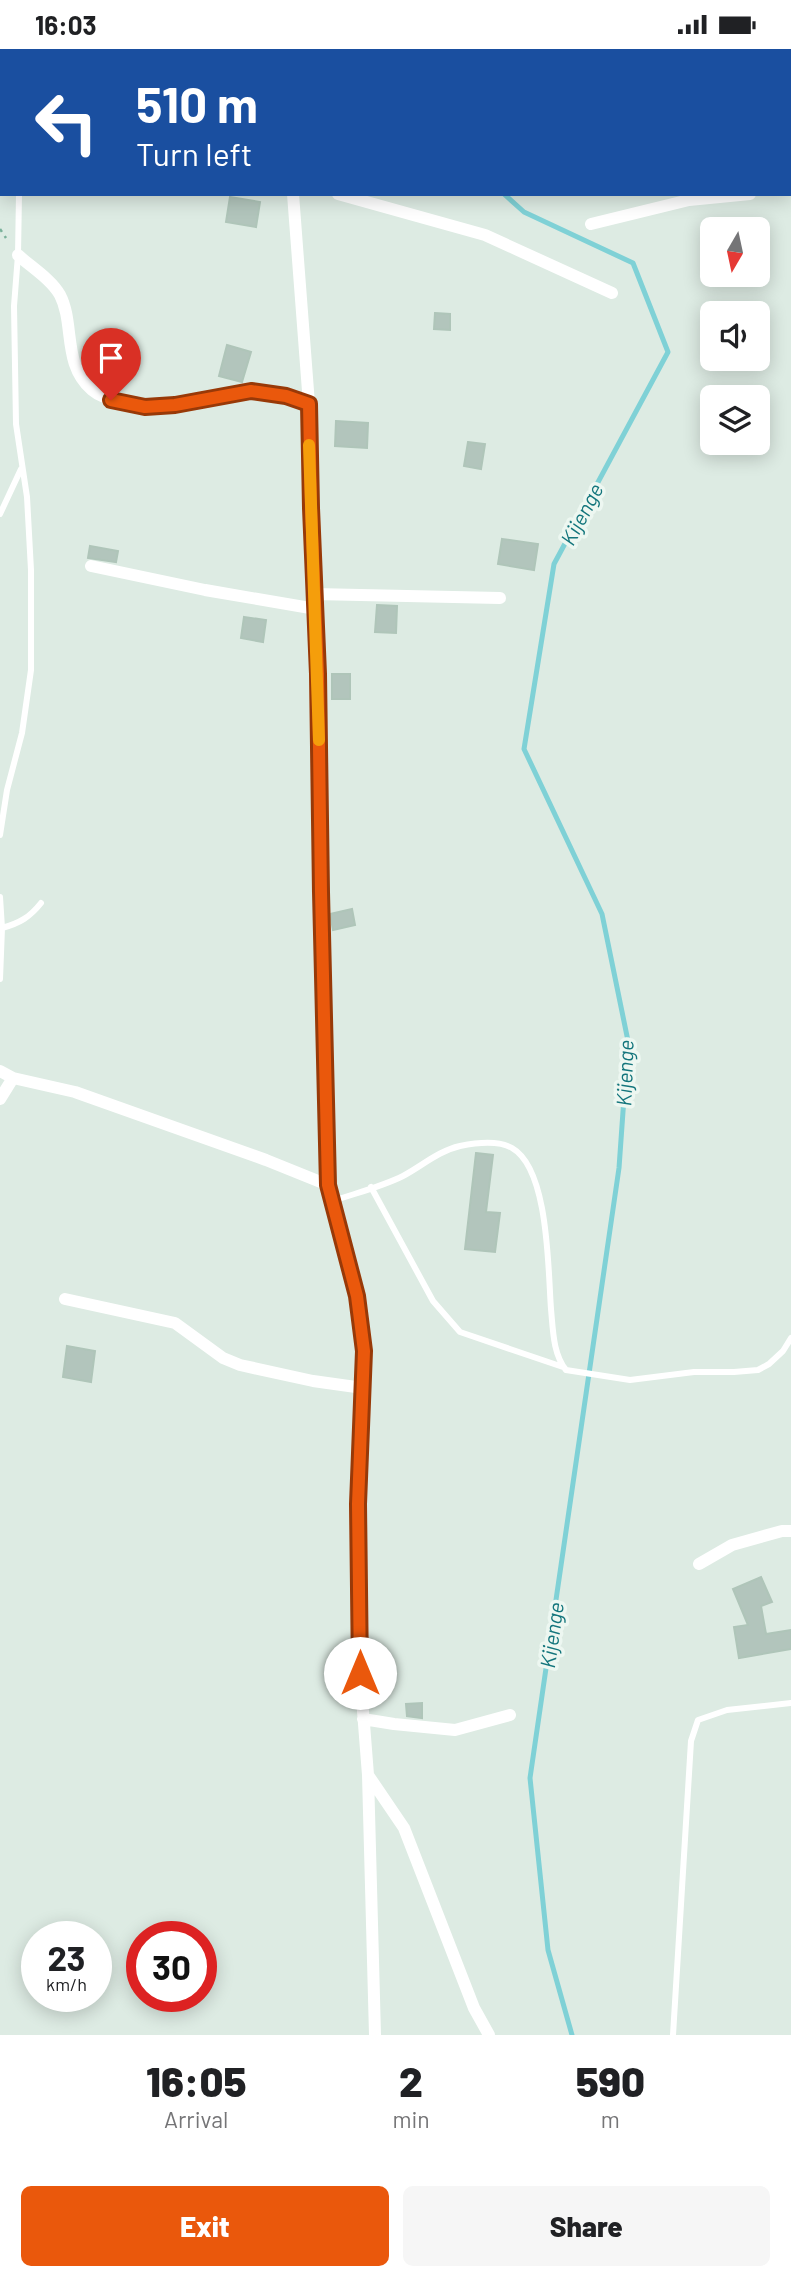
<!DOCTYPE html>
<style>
:root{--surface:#fff;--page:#f6f6f6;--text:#202124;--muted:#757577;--accent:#ea580c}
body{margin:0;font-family:Barlow,sans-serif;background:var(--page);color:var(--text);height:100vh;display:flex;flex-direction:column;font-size:26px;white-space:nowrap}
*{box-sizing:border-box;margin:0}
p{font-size:23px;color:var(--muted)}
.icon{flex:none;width:38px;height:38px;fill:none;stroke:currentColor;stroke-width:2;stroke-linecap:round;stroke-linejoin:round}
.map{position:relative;height:1986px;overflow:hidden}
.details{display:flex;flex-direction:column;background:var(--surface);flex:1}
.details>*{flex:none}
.banner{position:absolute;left:0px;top:0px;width:791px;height:147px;box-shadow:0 4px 18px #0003;background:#1a4fa0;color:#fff;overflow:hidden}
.needle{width:46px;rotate:189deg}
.controls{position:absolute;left:700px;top:168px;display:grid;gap:14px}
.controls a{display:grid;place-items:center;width:70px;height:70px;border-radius:10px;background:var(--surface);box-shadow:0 4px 18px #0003;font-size:35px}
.speed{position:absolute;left:21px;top:1872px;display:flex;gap:14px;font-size:35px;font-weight:700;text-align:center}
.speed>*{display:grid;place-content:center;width:91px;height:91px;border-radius:50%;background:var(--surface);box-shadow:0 4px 18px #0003;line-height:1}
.speed small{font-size:18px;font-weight:400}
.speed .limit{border:10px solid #d22;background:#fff;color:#111}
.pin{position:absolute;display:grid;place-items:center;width:60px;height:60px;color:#fff;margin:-72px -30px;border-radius:50% 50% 50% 0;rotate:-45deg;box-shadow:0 0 7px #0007}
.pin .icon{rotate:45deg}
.me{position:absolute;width:77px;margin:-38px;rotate:0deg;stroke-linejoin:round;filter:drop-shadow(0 0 5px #0008)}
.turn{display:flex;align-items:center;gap:24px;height:147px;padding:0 21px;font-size:32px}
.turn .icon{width:91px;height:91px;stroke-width:2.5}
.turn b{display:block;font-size:49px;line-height:60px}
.eta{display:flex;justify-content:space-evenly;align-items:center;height:119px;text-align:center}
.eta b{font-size:42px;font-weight:800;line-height:49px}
.action{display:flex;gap:14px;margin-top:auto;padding:14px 21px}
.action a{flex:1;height:80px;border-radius:10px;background:var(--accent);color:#fff;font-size:28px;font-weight:800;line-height:80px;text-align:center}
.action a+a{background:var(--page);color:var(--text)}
.status{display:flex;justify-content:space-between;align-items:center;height:49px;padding:0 35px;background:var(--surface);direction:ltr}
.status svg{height:19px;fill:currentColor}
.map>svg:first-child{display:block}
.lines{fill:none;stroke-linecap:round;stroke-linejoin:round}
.stream{stroke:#7fd1d6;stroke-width:5}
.building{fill:#b2c5bc;stroke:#afc5b9;stroke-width:2}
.path{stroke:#7ab19a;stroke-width:2.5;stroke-dasharray:3.5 5;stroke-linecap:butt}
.service{stroke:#fff;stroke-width:6}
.minor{stroke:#fff;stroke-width:12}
.route-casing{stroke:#983908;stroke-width:18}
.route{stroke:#ea580c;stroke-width:12}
.slow{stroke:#f59e0b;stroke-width:12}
.labels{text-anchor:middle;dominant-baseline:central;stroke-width:7;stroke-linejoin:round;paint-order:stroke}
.water-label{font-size:21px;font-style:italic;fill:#13757c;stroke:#edf7f1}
</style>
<div class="status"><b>16:03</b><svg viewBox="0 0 49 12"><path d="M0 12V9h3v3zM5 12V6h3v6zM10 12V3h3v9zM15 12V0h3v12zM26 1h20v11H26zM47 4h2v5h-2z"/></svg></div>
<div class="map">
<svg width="791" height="1986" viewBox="0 0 791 1986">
<rect width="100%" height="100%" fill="#ddebe3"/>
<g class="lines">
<path class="stream" d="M462,2V0
M504,145L524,163L633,214L668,303L554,515L524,700L602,865L628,992L619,1119L530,1729L548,1901L572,1986"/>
</g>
<path class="building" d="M230,148L260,153L256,178L226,173Z
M435,264L450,265V281L434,280Z
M227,296L251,303L242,333L219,327Z
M114,299L121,321L94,330L86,309Z
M336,372L368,374L367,399L335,397Z
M468,393L485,395L481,420L464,417Z
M502,490L538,495L534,521L498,515Z
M90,497L118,502L116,513L88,509Z
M377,556L397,557L396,584L375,583Z
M244,568L266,571L263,593L241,589Z
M332,625H350V650H332Z
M352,860L355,876L333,881L330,865Z
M476,1104L493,1106L486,1163L500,1164L495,1203L465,1200Z
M67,1297L95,1302L91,1333L63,1328Z
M761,1528L772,1553L761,1557L766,1585L791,1581V1600L739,1609L734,1578L748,1576L733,1540Z
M422,1654V1669L407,1667L406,1655Z"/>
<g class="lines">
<path class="path" d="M0,50H2
M0,180L6,189"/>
<path class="service" d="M8,0V2
M0,465L21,420
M0,786L7,741L22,684L31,621V521L27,448L16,375L14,257L18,206L19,145
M0,848L2,879L0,930
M2,879C20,874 30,868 41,854
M371,1138L433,1252L460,1283L563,1318
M333,1152C356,1144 381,1138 403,1127C422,1117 438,1102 460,1097C475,1094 498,1091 512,1099C549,1120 548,1221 551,1260C553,1281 553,1305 566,1321L630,1331L694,1323H734L758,1321L769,1315L783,1302L791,1289
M673,1986L691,1692L698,1671L727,1661L791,1654"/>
<path class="minor" d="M286,0V2
M785,0L786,2
M789,32L791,47
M789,141H791
M293,145L309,355L311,459L318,625L321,843L328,1136
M338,145L485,186L612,244
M591,175L689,151L750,145
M18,206C31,218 51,230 60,246C75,275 62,315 92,341C99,347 112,351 121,353C154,360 178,356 210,349C223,346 239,342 252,342C272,343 291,348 309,355
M91,517L205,541L316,560
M314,545L500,549
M0,1022L13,1029L75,1043L266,1111L328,1136L357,1247L364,1302L358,1455L360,1624L368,1726L375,1986
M0,1050L13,1029
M65,1250L175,1274L223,1309L240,1316L313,1332L363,1339
M699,1515L732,1496L782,1482H791
M363,1670L394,1675L455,1681L510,1666
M368,1726L404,1779L474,1959L489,1986"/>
</g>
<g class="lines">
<g class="route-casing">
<path id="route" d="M111,351L145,358L175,356L251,342L286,347L309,355L311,459L318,625L321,843L328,1136L357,1247L364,1302L358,1455L360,1624"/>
</g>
<use href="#route" class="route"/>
<path class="slow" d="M309,396L319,691"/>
</g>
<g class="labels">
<g class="water-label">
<text transform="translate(581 465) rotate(-62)">Kijenge</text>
<text transform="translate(624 1024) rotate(-88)">Kijenge</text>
<text transform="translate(551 1586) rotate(-82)">Kijenge</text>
</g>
</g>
</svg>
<div class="controls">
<a><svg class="needle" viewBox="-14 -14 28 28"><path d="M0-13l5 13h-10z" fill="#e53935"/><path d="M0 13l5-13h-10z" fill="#757577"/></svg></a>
<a><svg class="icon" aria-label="sound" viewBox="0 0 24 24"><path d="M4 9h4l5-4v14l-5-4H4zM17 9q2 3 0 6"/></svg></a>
<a><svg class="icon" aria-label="layers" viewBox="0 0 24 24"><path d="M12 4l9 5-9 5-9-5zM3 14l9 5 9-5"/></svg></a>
</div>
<div class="speed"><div>23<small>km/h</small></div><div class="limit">30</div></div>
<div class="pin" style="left:111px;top:351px;background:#d93025"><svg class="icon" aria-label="arrive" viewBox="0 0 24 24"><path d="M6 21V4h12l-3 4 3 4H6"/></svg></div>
<svg class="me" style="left:360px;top:1624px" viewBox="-20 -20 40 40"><circle r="19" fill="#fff"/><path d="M0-13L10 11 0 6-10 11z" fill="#ea580c"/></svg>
<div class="banner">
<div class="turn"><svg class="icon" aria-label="left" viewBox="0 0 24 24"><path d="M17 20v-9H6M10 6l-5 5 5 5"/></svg><div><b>510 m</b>Turn left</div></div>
</div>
</div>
<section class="details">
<div class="eta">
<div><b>16:05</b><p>Arrival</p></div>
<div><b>2</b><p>min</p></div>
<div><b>590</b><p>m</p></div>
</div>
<div class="action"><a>Exit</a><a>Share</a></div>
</section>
